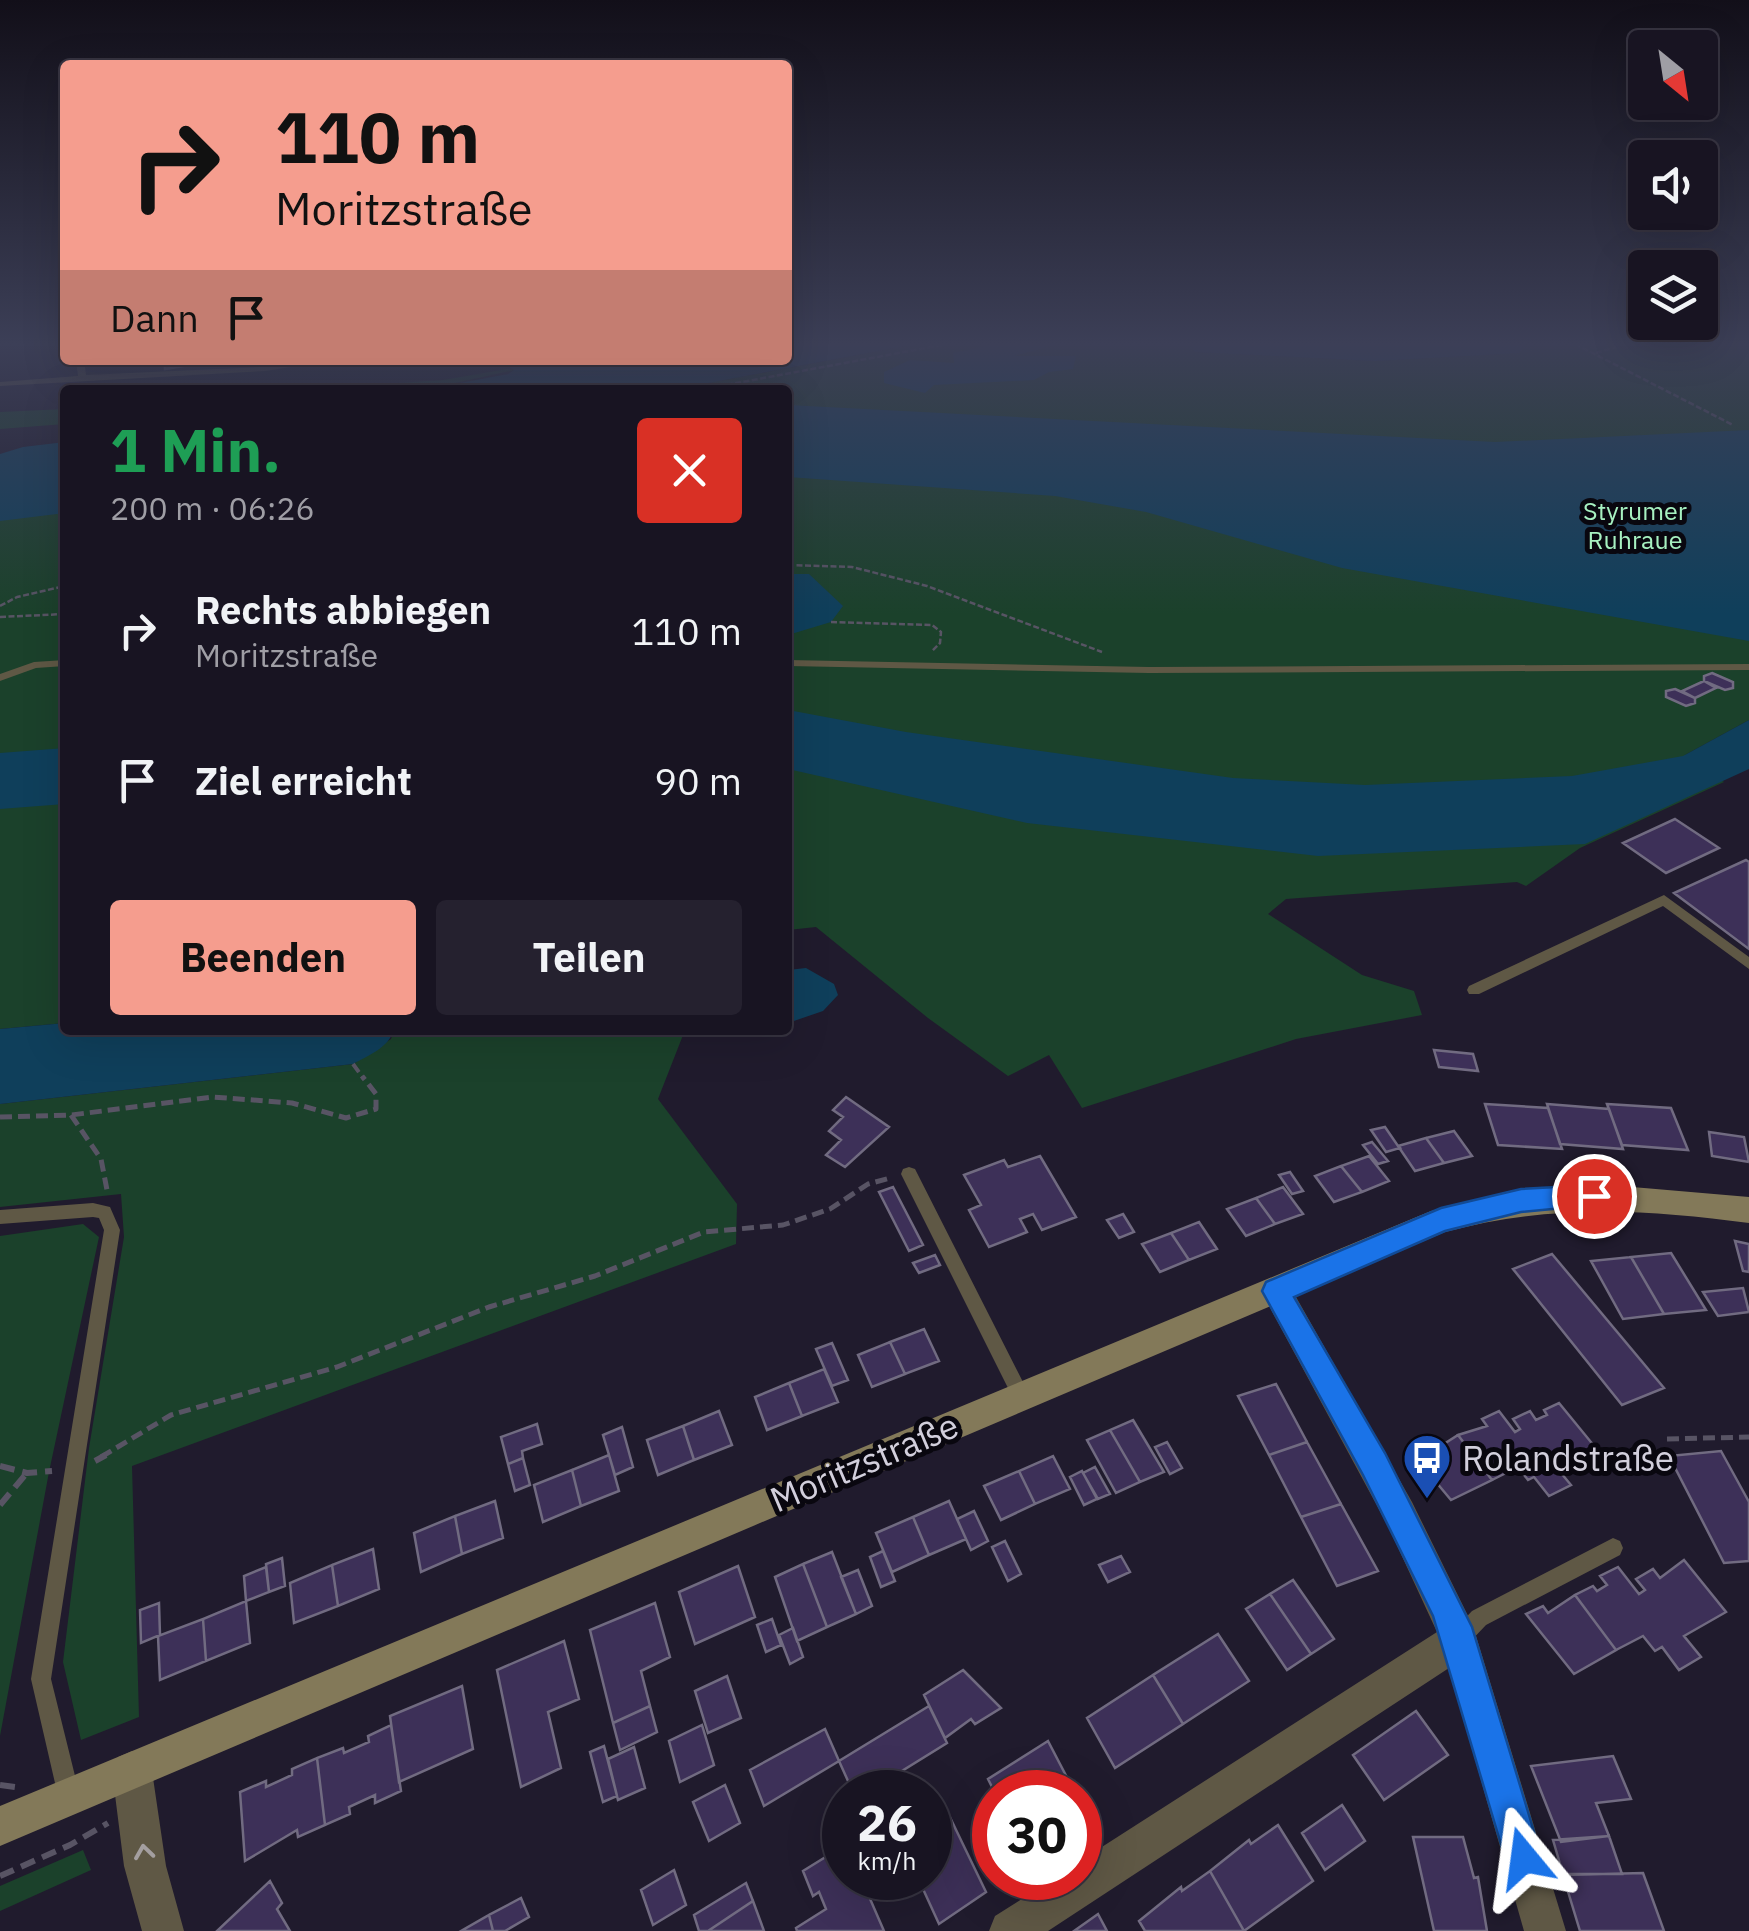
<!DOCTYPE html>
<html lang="de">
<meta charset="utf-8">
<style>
:root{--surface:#181422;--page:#25212f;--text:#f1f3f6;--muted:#9f9ea5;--line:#363340;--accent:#f59d8e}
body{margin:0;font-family:"IBM Plex Sans",sans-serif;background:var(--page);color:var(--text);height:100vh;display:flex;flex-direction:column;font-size:38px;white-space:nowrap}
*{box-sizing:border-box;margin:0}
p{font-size:32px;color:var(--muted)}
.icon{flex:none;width:55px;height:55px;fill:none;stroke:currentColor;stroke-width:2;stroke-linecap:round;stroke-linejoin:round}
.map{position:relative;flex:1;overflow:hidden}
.details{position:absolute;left:60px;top:385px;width:732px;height:650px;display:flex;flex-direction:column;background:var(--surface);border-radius:10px;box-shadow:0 10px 40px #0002,0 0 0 2px var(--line)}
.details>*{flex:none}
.guide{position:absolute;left:60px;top:60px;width:732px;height:305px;border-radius:10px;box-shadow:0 10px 40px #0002,0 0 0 2px var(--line);background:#f59d8e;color:#111;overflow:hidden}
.needle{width:65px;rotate:150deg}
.buttons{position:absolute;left:1628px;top:30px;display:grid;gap:20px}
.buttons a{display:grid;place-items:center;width:90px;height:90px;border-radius:10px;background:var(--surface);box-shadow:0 10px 40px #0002,0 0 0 2px var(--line);font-size:50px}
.speed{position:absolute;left:822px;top:1770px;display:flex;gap:20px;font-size:50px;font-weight:700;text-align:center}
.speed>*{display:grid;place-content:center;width:130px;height:130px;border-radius:50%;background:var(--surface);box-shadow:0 10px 40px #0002,0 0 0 2px var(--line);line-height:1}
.speed small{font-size:25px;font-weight:400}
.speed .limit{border:15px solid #d22;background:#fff;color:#111}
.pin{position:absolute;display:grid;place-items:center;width:85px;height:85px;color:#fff;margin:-42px;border:5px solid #fff;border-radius:50%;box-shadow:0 2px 10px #0007}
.me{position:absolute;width:110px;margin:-55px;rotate:344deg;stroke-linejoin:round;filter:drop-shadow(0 0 8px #0008)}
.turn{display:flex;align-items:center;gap:35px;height:210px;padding:0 50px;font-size:45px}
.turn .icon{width:130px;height:130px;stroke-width:2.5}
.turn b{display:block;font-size:70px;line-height:85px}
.then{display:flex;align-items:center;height:95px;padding:0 50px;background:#0003;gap:20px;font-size:38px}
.round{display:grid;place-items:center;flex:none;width:105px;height:105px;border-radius:10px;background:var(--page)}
.summary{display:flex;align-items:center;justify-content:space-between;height:170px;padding:0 50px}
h1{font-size:60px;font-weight:800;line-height:75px;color:#1e9e55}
.action{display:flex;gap:20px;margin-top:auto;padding:20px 50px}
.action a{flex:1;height:115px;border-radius:10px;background:var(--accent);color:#111;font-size:40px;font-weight:800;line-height:115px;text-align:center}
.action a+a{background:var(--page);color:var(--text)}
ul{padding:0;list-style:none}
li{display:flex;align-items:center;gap:30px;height:150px;padding:0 50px}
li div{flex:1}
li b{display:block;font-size:38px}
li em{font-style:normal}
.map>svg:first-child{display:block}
.green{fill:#1b412b}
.water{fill:#0f3f5b}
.building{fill:#3d3058;stroke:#716b81;stroke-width:2.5}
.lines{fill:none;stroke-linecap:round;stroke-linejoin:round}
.path-far3{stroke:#585464;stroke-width:2.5;stroke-dasharray:6 2.5;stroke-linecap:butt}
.path-far2{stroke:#585464;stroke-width:4;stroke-dasharray:10 5;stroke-linecap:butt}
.path-far1{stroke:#585464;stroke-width:5;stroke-dasharray:12 6;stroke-linecap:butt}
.path{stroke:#585464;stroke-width:6;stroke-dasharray:15 8;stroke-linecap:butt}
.service{fill:#5f5845;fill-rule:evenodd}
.minor{fill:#5f5845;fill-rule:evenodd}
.secondary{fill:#837959;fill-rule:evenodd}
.oneway{stroke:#a49fa0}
.route{fill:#1a73e8;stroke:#114b97;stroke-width:2.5}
.labels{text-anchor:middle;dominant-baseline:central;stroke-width:10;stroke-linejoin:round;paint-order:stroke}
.far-park-label{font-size:25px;fill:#a7f1c1;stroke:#09070f}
.near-poi-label{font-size:35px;fill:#d2cfdc;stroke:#09070f;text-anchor:start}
.near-street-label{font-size:35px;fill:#d2cfdc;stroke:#09070f}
</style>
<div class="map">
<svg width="1749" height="1931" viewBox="0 0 1749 1931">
<rect width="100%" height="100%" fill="#201b2d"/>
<path class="green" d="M916,344H1189L1195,352L1375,361L1519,353L1523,348L1520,344H1610L1625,350L1666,344H1749V720L1685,755L1724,782L1580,848L1526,886L1517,882L1286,899L1268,914L1362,975L1414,991L1422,1015L1296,1039L1082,1108L1049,1055L1008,1076L928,1018L816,927L788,930V635H791L809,574H788V390H671Z
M507,369L515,370L423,390H292L443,380Z
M65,409V424L0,429V412Z
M65,453V1023L0,1029V459Z
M394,1030H685L658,1099L737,1204L736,1244L132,1466L139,1717L81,1740L63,1662L89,1448L124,1237L121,1194L0,1207V1104L353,1064L391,1039Z
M83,1224L99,1237L49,1472L0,1736V1236Z
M83,1850L91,1870L0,1911V1886Z"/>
<path class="water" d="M788,344H915L671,390H423L508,374L514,370L505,364L530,360H788Z
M996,344H1058L1014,356H1076L1073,369L1049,372L1034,380L934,385L925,393L884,383V372L910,360L954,363L953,353Z
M1189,344H1519L1524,347L1519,353L1375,361L1195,352Z
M788,405L1495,442L1749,430V641L1342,568L1146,512L1055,496L788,477Z
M65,442V513L0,521V454L23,447Z
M788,574H809L843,606L831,622L788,635Z
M788,710L906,732L1233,778L1365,785L1572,776L1683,756L1749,720V769L1585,844L1318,856L1027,823L788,769Z
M65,748V804L0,809V753Z
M806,968L834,984L838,995L823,1011L788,1023V970Z
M65,1023V1030H394C388,1048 369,1055 353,1064L0,1104V1029Z"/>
<path class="building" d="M164,360H220L165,369Z
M1712,673L1733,682V688L1725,690L1704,681V676Z
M1704,681L1716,688L1695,698L1682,691Z
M1675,689L1695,698V703L1686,706L1666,697V691Z
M1675,819L1719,848L1666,873L1623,843Z
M1746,860L1749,862V949L1674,893Z
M1434,1050L1473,1054L1478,1071L1439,1067Z
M846,1097L889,1127L845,1167L826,1155L841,1140L829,1131L843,1117L833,1110Z
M1485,1104L1548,1108L1562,1149L1498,1145Z
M1547,1104L1609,1109L1623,1149L1560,1144Z
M1607,1104L1671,1108L1688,1150L1622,1145Z
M1385,1127L1398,1146L1400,1148L1386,1152L1371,1130Z
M1454,1131L1472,1156L1444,1163L1426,1138Z
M1709,1132L1744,1137L1749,1162L1712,1156Z
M1426,1138L1444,1163L1415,1171L1398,1146Z
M1372,1142L1388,1161L1378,1164L1363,1145Z
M1040,1156L1076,1217L1042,1230L1033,1214L1020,1219L1027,1232L989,1247L969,1210L981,1205L964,1175L1004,1160L1008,1167Z
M1369,1156L1389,1181L1362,1192L1341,1166Z
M1341,1166L1362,1192L1334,1202L1315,1176Z
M1290,1172L1303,1191L1292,1194L1279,1175Z
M893,1187L923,1245L909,1251L879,1192Z
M1283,1187L1303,1214L1275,1224L1256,1198Z
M1256,1198L1275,1224L1246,1236L1227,1209Z
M1123,1214L1134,1232L1119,1238L1107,1220Z
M1199,1222L1217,1249L1189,1260L1171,1233Z
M1171,1233L1189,1260L1160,1272L1142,1244Z
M1735,1241L1749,1244V1272L1743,1271Z
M1671,1253L1706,1310L1664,1314L1631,1257Z
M1552,1254L1664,1388L1622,1405L1513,1269Z
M935,1255L940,1265L919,1273L913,1263Z
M1631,1257L1664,1314L1623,1319L1591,1261Z
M1743,1288L1749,1312L1718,1316L1703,1292Z
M924,1329L939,1361L905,1374L890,1342Z
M890,1342L905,1374L872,1387L858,1355Z
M832,1343L848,1380L832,1386L816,1349Z
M824,1369L838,1402L802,1416L789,1383Z
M789,1383L802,1416L767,1430L755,1397Z
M1276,1384L1307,1442L1269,1455L1238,1396Z
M1559,1403L1595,1447L1556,1467L1571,1485L1549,1496L1534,1477L1528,1480L1518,1467L1492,1480L1458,1435L1487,1426L1482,1419L1499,1411L1515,1432L1520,1429L1513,1419L1530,1411L1536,1420L1547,1415L1544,1410Z
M719,1411L732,1445L694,1460L683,1426Z
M1133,1420L1164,1472L1140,1482L1110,1430Z
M537,1424L542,1444L522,1451L523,1458L508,1464L501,1437Z
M683,1426L694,1460L658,1475L647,1440Z
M622,1427L633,1467L615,1475L603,1435Z
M1110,1430L1140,1482L1116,1493L1087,1440Z
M1458,1435L1492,1480L1451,1500L1411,1452L1428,1444L1433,1451Z
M1167,1442L1182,1468L1170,1474L1155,1447Z
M1307,1442L1341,1504L1301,1517L1269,1455Z
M1721,1451L1749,1502V1561L1724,1563L1669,1456Z
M609,1455L619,1491L581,1506L572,1470Z
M1053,1456L1070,1489L1035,1504L1019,1471Z
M523,1458L530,1485L515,1491L508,1464Z
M1095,1467L1110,1494L1098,1499L1083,1473Z
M572,1470L581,1506L543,1522L534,1485Z
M1019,1471L1035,1504L1001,1520L984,1486Z
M1082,1471L1097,1499L1084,1505L1070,1477Z
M495,1501L503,1538L462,1554L455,1516Z
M949,1501L966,1539L929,1555L913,1517Z
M1341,1504L1378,1571L1337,1586L1301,1517Z
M974,1511L988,1541L971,1550L957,1519Z
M455,1516L462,1554L421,1572L414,1533Z
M913,1517L929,1555L892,1572L876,1533Z
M1005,1541L1021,1574L1008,1581L992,1547Z
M373,1549L379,1589L338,1606L332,1565Z
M883,1551L895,1581L881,1587L870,1557Z
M832,1552L856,1614L827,1627L803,1564Z
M1121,1556L1130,1572L1108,1582L1099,1565Z
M282,1558L285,1586L269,1592L266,1564Z
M1684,1560L1726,1612L1684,1636L1701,1657L1679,1670L1662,1647L1655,1651L1643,1636L1616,1650L1575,1595L1593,1586L1597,1591L1607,1585L1600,1576L1618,1567L1639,1594L1645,1590L1636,1579L1653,1569L1660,1578Z
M803,1564L827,1627L797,1641L775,1577Z
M332,1565L338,1606L294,1623L290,1583Z
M738,1566L755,1617L695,1644L679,1592Z
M266,1567L269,1592L246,1601L244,1576Z
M858,1570L872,1606L856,1614L841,1577Z
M1293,1580L1334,1639L1311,1654L1270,1594Z
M1270,1594L1311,1654L1287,1670L1246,1609Z
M1575,1595L1616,1650L1574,1674L1526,1614L1543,1606L1548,1613Z
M246,1601L250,1643L206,1661L203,1619Z
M159,1603L160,1635L141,1643L140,1610Z
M655,1603L670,1657L641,1671L650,1706L613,1723L590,1630Z
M203,1619L206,1661L160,1680L158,1636Z
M772,1619L781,1645L766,1652L757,1625Z
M793,1628L803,1657L790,1664L779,1635Z
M1218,1634L1249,1681L1183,1724L1153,1675Z
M564,1641L579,1699L548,1712L561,1768L521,1787L497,1670Z
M963,1670L1001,1708L975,1724L971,1719L945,1738L924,1695Z
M1153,1675L1183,1724L1115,1768L1087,1718Z
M727,1676L741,1718L708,1733L695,1691Z
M462,1686L473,1749L399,1782L390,1716Z
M650,1706L657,1732L620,1750L613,1723Z
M929,1706L947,1743L868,1792H853L839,1761Z
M1416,1711L1448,1755L1384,1800L1353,1755Z
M391,1725L401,1791L375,1803V1795L349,1807L350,1814L325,1825L317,1758L343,1748L344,1753L369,1742L368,1736Z
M702,1725L714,1765L680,1782L669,1741Z
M825,1729L839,1761L764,1806L750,1770Z
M1048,1741L1073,1789L1068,1792L995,1793L988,1779Z
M604,1746L617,1796L603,1802L590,1752Z
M634,1747L645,1788L618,1800L608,1759Z
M1613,1756L1631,1799L1596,1803L1609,1836L1561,1842L1531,1766Z
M317,1758L325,1825L298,1837L297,1830L245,1861L240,1792L266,1781V1787L292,1775V1769Z
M725,1785L740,1823L709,1841L693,1802Z
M1342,1805L1365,1841L1325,1870L1302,1833Z
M945,1807L986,1892L939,1924L918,1878H930V1816Z
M1278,1825L1313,1881L1244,1931L1210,1871L1249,1840L1251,1844Z
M1609,1836L1622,1874H1563L1553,1840Z
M1413,1837H1463L1474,1878L1478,1877L1487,1931H1434Z
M845,1845V1878H861L884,1931H797L796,1928L826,1909L819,1892L813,1896L803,1871Z
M674,1870L686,1905L653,1925L641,1890Z
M1210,1871L1244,1931H1145L1139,1921L1181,1887L1182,1891Z
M1643,1873L1664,1931H1580L1563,1875Z
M270,1881L282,1903L277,1909L290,1931H217Z
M746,1883L753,1901L708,1931H699L694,1915Z
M521,1898L529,1917L505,1931H493L489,1915Z
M753,1901L764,1931H708Z
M1098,1914L1107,1931H1074Z
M489,1915L493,1931H461Z"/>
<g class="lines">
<path class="path-far3" d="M1185,344H1189
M1575,344L1733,425
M1596,353L1616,347
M505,364L530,360
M710,388L947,344
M788,565L852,567L927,586L1102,652
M0,606L17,597L65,586
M0,617L65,614
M831,622L932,625L941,632L940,643L932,651"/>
<path class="path-far2" d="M353,1064L364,1079"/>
<path class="path-far1" d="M71,1115L101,1159L108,1195
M0,1117L71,1115L213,1097L292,1103L346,1118L376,1109V1094L362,1076
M1667,1439L1749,1437
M101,1457L171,1415L337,1367L489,1307L595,1276L704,1232L783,1225L830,1209L868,1184L890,1178"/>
<path class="path" d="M95,1461L106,1455
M0,1466L27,1473L52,1471
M0,1505L26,1474
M0,1785L15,1787
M0,1876L70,1845L108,1823"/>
<path class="service" d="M76,360H84L86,375L260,367L259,360H265L268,366L316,360H337L265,371L0,386V382L78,376Z
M65,660V666L36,668L0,681V674L34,662Z
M788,660L1149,667L1749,664V670L1149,673L788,666Z
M1664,895L1749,957V969L1663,906L1479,994H1469L1467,990L1469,986Z
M909,1167L915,1169L1027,1390L1030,1396L1027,1402L1021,1405L1015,1402L901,1174L903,1169Z
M93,1203L110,1207L120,1230L51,1679L80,1796L77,1804L69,1807L61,1804L58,1796L31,1679L104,1230L99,1218L93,1217L0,1224V1210Z
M1613,1538L1620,1541L1623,1548L1620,1555L1486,1625L1467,1645L1460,1648L1453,1645L1450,1638L1453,1631L1472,1611Z"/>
<path class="minor" d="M1276,1277L1287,1281L1412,1502L1473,1626L1566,1931H1524L1449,1668L1048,1931H989L995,1916L1055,1878H1080V1861L1437,1632L1388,1526L1261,1291L1265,1281Z
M132,1751L146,1757L152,1771L166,1866L184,1931H142L124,1866L112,1771L118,1757Z"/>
<path class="secondary" d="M1609,1185L1749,1197V1223C1645,1209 1548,1204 1445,1232L0,1846V1806L1431,1211L1514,1190Z"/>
</g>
<defs><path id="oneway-chevron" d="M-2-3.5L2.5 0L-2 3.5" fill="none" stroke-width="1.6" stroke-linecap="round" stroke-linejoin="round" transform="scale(2.5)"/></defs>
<use class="oneway" href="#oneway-chevron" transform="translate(144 1852) rotate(-98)"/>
<linearGradient id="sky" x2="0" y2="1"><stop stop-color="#120f19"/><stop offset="0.56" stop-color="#3c3f57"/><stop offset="1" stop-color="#3c3f57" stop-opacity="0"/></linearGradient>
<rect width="1749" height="614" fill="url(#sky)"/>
<path class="route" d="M1594,1185L1604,1188L1608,1196L1604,1204L1521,1212L1445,1231L1294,1297L1385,1453L1472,1627L1542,1858L1537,1871L1524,1877L1510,1871L1505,1858L1433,1616L1363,1475L1262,1291L1266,1282L1441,1208L1521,1189Z"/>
<defs>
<g id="bus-pin" transform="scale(2.5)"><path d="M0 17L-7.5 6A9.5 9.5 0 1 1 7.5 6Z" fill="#1a4fb4" stroke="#09070f"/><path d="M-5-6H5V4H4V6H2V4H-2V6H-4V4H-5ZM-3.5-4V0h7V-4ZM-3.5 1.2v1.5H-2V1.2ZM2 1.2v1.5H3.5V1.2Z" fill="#fff"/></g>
</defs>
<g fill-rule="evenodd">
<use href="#bus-pin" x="1427" y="1458"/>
</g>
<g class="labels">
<g class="far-park-label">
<text x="1635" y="510">Styrumer<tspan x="1635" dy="29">Ruhraue</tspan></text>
</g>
<g class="near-poi-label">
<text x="1462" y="1458">Rolandstraße</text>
</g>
<g class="near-street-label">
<text transform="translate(864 1462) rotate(-23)">Moritzstraße</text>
</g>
</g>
</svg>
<div class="buttons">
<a><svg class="needle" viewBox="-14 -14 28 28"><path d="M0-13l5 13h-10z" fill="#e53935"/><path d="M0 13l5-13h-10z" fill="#9f9ea5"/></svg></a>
<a><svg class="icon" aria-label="sound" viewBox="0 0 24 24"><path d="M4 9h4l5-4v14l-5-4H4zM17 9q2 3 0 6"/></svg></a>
<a><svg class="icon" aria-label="layers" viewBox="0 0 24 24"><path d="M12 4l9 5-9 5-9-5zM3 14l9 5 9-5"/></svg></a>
</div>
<div class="speed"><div>26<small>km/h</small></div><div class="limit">30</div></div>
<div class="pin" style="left:1594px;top:1196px;background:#d93025"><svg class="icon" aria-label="arrive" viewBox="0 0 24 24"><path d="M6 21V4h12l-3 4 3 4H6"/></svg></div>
<svg class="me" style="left:1524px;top:1858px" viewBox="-20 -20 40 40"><path d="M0-17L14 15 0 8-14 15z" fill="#1a73e8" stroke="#fff" stroke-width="4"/></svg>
<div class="guide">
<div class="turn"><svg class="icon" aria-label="right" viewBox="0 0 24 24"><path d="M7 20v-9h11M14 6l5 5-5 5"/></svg><div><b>110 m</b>Moritzstraße</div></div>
<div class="then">Dann<svg class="icon" aria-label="arrive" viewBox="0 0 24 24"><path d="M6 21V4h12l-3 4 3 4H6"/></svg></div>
</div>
<section class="details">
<div class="summary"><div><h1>1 Min.</h1><p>200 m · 06:26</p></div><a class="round" style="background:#d93025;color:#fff"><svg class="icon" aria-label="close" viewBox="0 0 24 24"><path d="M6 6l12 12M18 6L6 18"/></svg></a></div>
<ul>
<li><svg class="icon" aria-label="right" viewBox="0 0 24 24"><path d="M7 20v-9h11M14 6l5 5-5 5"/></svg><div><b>Rechts abbiegen</b><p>Moritzstraße</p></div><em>110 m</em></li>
<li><svg class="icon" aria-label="arrive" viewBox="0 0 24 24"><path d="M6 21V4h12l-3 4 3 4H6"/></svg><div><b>Ziel erreicht</b></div><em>90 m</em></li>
</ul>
<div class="action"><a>Beenden</a><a>Teilen</a></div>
</section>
</div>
